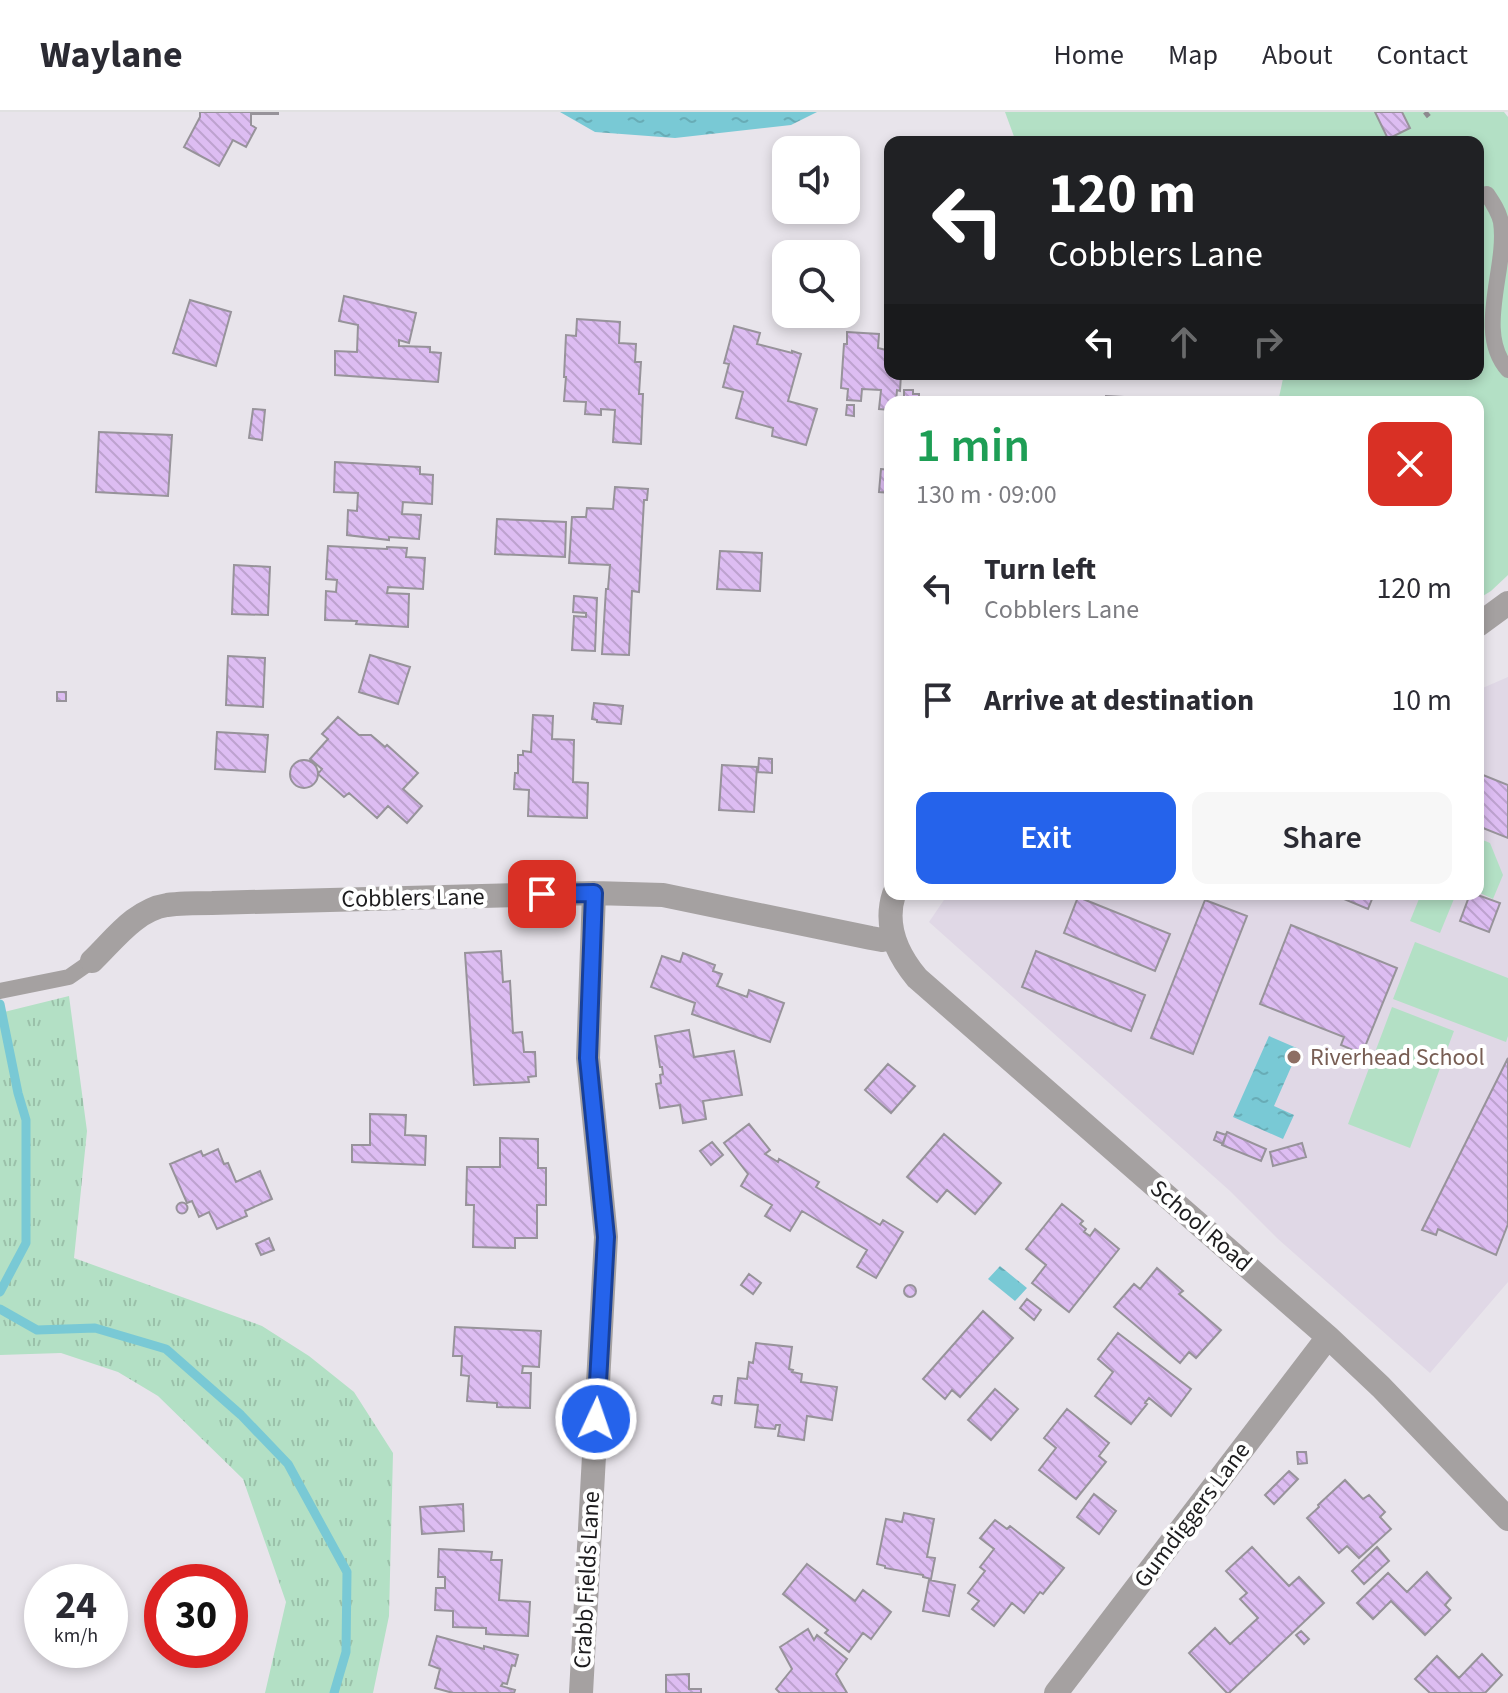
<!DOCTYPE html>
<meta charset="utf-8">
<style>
:root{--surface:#fff;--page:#f7f7f7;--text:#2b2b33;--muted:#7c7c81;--line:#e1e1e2;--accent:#2563eb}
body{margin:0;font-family:"Source Sans 3",sans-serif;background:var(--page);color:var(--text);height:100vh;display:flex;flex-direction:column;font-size:30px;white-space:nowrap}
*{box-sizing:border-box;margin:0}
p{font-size:26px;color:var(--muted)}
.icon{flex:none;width:44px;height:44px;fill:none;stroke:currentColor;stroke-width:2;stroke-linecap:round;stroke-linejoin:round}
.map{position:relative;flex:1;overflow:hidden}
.details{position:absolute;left:884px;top:284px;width:600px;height:504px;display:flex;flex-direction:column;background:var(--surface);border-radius:16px;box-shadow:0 4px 12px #0003}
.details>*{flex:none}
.hud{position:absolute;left:884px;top:24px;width:600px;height:244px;border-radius:16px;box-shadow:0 4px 12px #0003;background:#202124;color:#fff;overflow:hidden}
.controls{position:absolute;left:772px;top:24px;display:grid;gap:16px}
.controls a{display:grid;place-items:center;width:88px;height:88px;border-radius:16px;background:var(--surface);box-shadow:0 4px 12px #0003;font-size:40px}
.speed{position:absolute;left:24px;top:1452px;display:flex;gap:16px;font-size:40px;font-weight:700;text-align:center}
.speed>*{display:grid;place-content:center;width:104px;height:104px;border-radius:50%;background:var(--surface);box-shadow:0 4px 12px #0003;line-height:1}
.speed small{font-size:20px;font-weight:400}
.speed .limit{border:12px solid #d22;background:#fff;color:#111}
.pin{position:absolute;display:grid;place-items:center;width:68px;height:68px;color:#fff;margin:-34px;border-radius:16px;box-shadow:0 4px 12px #0006}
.me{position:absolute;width:88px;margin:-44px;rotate:3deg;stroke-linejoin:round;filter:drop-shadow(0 0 6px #0008)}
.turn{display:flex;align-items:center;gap:28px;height:168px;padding:0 32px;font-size:36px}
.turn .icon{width:104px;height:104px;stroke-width:2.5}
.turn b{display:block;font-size:56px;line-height:68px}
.lanes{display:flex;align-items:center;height:76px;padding:0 32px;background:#0003;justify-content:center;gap:40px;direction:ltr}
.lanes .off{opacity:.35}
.round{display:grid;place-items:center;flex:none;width:84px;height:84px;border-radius:16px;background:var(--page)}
.headline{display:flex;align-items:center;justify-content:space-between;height:136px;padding:0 32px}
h1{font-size:48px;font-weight:600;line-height:60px;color:#1e9e55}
.button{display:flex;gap:16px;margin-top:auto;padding:16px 32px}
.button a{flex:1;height:92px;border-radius:16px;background:var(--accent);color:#fff;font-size:32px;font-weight:600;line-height:92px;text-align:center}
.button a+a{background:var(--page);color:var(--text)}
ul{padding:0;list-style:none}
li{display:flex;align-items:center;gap:24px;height:112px;padding:0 32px}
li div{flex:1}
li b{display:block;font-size:30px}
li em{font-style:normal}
header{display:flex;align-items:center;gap:48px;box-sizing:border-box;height:112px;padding:0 40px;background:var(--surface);border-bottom:2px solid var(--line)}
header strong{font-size:38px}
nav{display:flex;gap:44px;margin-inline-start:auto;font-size:28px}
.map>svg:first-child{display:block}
.built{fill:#e0d8e6}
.grass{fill:url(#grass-tufts)}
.green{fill:#b3e0c5}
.water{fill:url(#water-ripples)}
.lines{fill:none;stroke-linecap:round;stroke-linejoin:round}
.stream{stroke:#79c9d5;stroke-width:9}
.building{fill:url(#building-back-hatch);stroke:#97939a;stroke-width:2}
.path{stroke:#8d8a8f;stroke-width:5;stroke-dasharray:6 6;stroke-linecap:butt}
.service{stroke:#a5a1a1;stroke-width:16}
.minor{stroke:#a5a1a1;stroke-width:24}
.route-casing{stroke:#184099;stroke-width:20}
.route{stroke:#2563eb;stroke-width:14}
.education-dot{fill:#8d6e63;stroke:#fff;stroke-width:3}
.labels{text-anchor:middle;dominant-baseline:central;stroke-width:8;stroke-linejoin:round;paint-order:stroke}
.street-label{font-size:24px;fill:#1d1c1e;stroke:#fff}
.education-label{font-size:24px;fill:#785e54;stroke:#fff;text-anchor:start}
</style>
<header>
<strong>Waylane</strong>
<nav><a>Home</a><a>Map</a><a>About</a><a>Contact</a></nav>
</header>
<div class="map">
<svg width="1508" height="1581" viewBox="0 0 1508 1581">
<defs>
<pattern id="grass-tufts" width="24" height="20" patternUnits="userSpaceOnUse" patternTransform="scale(2)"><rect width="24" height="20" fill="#b3e0c5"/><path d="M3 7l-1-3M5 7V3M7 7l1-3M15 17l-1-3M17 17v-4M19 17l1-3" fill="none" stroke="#9ac0a9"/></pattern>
<pattern id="water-ripples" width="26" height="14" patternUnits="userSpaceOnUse" patternTransform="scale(2)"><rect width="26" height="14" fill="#79c9d5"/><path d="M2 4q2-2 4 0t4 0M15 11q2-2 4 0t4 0" fill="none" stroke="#68acb6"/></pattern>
<pattern id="building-back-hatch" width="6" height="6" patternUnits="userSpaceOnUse" patternTransform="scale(2)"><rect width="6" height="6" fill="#ddbdf2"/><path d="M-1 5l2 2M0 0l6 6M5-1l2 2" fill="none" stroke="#bda2cf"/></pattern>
</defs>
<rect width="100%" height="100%" fill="#e8e4eb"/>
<path class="built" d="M1508,565V1170L1430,1261L1278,1127L1230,1079L929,810L948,782H1478V578Z"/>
<path class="grass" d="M69,884L87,1019L74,1146L262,1214L309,1244L354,1280L393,1341L389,1504L373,1581H265L286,1490L243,1367L158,1284L118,1260L61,1241L0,1243V901Z"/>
<path class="green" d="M1005,0H1504L1508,5V463L1491,479L1478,487V290H1278L1284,262H1478V30H1016Z
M1478,726L1490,731L1503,763L1493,787L1478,780Z
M1421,782H1456L1440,821L1410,809Z
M1415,830L1508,866V924L1506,930L1393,887Z
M1392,895L1454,919L1410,1036L1348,1012Z"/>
<path class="water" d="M560,0H817L791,13L675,26L595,20Z
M1269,924L1299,937L1274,994L1294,1003L1283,1027L1233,1005Z
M1000,1154L1027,1176L1015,1189L988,1167Z"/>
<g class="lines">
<path class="stream" d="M0,892L18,981L26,1008V1131L0,1180
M0,1197L37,1218L95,1216L166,1237L241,1303L288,1352L347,1460L346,1540L334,1581"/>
</g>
<path class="building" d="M200,0H278V2H251V13L256,16L246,35L233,28L219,54L184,35L200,5Z
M1375,0H1402L1410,16L1388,27Z
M344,184L416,201L409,231L399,228V234L430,235V240L441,241L438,270L335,263V239L357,240L358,213L339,209Z
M190,188L231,200L216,254L173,241Z
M577,207L620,210L619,231L636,232L635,250H641L639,282H643L641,332L613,330L615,298L601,297V303L585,302L586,290L564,289L566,265H564L566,223L576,224Z
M734,214L760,221L757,232L792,241V239L801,242L788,289L817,297L806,333L772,324L773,316L736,306L743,280L723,275L729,252L724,251Z
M847,220L879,222L878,236L890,239V262H901L900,279L897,278L896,290H890V298L879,297L881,278L862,277L861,289L847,288L848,277L841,276L844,232H847Z
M904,278H913V282H919V288H904Z
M1106,284L1141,286V289L1152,290H1106Z
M847,293H854V304L846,303Z
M253,297L265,298L262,328L249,326Z
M99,320L172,323L168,384L96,380Z
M335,350L420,355V362L433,363L432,392L403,390L402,402L421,403L419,427L389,425V428L347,423L348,398L357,399L358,381L334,380Z
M881,357L890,358V381L879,380Z
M615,375L648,377L647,388H644L639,480L632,479L629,543L602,542L606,477H608L610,453L569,451L572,405H586L587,396L613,397Z
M497,407L566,410L565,445L495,442Z
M328,434L387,437V435L407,436L406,445L425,446L423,477L388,475L387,481L409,482L408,515L356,512L357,509L325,508L326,479L336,480L337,468L326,467Z
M720,439L762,441L760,479L717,477Z
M234,453L270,455L268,503L232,502Z
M574,484L597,486L595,539L572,538L574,504L586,505V501L573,500Z
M370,543L410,555L398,592L359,580Z
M228,544L265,546L263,595L226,593Z
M57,580H66V589H57Z
M594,591L623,594L621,612L597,610V608L592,607Z
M533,603L553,604L552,627L574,628L573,670L588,671L587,706L528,704L529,678L514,677L515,661H518V643H523V639L531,640Z
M338,605L359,623H371L385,635L387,633L418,661L403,677L422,694L407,711L388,694L377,706L349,681L344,685L318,662L322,657L310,647L328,627L322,622Z
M217,620L268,623L265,660L215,657Z
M759,646L772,647V661L758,660Z
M290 662a14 14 0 1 1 28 0a14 14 0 1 1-28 0Z
M722,653L757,655L754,700L719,698Z
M1478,661L1508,673V726L1478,714Z
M1332,782H1374L1368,797Z
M1470,782H1475L1500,791L1489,820L1460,809Z
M1078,785L1170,822L1155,859L1064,821Z
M1205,788L1247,804L1193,942L1151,926Z
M1291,813L1397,856L1362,942L1341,933L1344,925L1260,892Z
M501,839L503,870L510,869L513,921L522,920L524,940H535L536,964L528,965L529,970L474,973L465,841Z
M1036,839L1145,883L1131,919L1022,875Z
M683,841L715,853L713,859L722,862L717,874L747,885L749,878L784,891L770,930L692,902L695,891L651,875L662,844L680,850Z
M689,918L694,945L734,939L742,983L703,989L706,1007L683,1011L680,993L660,996L656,972L661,971L660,963L663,962L662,955H660L655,924Z
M1508,946V1112L1496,1143L1438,1117L1436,1123L1422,1118Z
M888,952L915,974L891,1001L865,978Z
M370,1002L406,1003L405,1023L426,1024L425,1053L352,1050V1033H370Z
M749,1012L770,1038L765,1042L778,1050L779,1047L819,1070L816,1075L880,1113L883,1108L903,1120L876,1166L857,1155L867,1138L802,1099L790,1119L765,1104L772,1093L741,1074L748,1062L724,1031Z
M1217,1020L1226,1023L1223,1032L1214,1028Z
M1227,1020L1266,1037L1261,1049L1222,1033Z
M944,1022L1001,1071L975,1102L947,1078L937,1090L907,1065Z
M500,1026L538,1027V1056H546V1093H537V1126H515V1136L473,1135L474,1093H466L467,1055H500Z
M712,1030L723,1043L711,1053L700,1039Z
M1302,1031L1306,1045L1273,1054L1270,1040Z
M218,1037L224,1052L228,1051L236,1070L260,1059L272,1087L245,1099L247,1104L217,1117L209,1100L199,1105L192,1089L187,1091L170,1052L201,1039L203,1044Z
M176.5 1096a5.5 5.5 0 1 1 11 0a5.5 5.5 0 1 1-11 0Z
M1062,1092L1083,1109L1080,1112L1086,1117L1084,1120L1090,1124L1095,1117L1119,1137L1069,1200L1032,1171L1046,1153L1026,1137Z
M269,1126L274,1138L261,1143L256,1132Z
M1157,1156L1183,1179L1179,1182L1221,1218L1196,1246L1189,1240L1180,1251L1114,1195L1134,1172L1140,1177Z
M749,1162L761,1171L753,1182L741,1173Z
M904 1179a6 6 0 1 1 12 0a6 6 0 1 1-12 0Z
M1027,1187L1041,1198L1034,1208L1020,1196Z
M983,1199L1013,1226L960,1285L952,1278L945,1287L923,1267Z
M455,1215L541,1219L539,1255L523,1254L522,1261H531L530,1296L497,1295V1291L467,1289L469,1264L461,1263L462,1244H453Z
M1118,1221L1191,1277L1171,1304L1149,1286L1145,1291L1147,1292L1131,1312L1095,1284L1113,1260L1098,1247Z
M756,1231L792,1235L789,1257L793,1258L792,1260L802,1262L801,1270L837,1275L832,1308L807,1304L804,1328L778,1324L780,1313H776L775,1317L755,1315L758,1293L735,1291L738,1266L747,1267L749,1250L753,1251Z
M995,1277L1018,1297L991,1328L968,1308Z
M714,1284H722L721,1293L712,1291Z
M1067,1297L1109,1331L1099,1344L1106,1350L1076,1387L1039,1358L1056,1336L1044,1326Z
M1297,1340H1306L1307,1351L1298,1352Z
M1289,1359L1298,1367L1274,1392L1265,1383Z
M1345,1368L1363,1387L1369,1383L1385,1400L1380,1405L1391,1417L1359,1446L1347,1434L1339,1441L1307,1406L1319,1395L1318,1393Z
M1094,1382L1116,1399L1099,1422L1077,1405Z
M463,1392L464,1419L422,1422L420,1395Z
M904,1401L934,1407L927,1445L935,1446L931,1467L923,1465V1463L885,1456V1454L877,1452L886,1407L902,1410Z
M995,1408L1007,1417L1010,1414L1064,1456L1043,1482L1040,1480L1024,1501L1012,1491L994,1514L972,1497L979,1489L968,1481L985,1459L980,1455L994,1437L980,1426Z
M1252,1435L1289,1474L1299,1465L1324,1491L1229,1581H1227L1189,1541L1215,1516L1230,1532L1258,1506L1240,1487L1247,1481L1226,1459Z
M1377,1435L1389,1449L1364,1472L1352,1459Z
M439,1437L492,1440L491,1448H502L499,1488L530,1490L528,1524L486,1522V1516L453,1515V1499L435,1498L436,1476H445V1465H438Z
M807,1452L855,1489L863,1478L891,1500L871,1527L863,1521L849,1540L825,1521L828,1518L783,1482Z
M1427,1460L1451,1486L1445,1493L1450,1498L1425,1523L1391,1489L1373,1507L1357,1491L1388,1461L1407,1480Z
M929,1468L955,1473L949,1504L923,1499Z
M808,1517L814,1528L817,1523L847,1547L836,1562L847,1581H780L776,1577L792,1557L780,1535Z
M1301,1519L1309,1527L1304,1532L1296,1523Z
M437,1524L484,1537V1534L518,1543L515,1554L512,1553L507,1572L503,1571L501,1574L515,1578L514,1581H453L435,1576L440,1557L429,1553Z
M1482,1542L1502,1563L1485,1581H1430L1415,1567L1437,1544L1459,1566Z
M689,1562V1577H701V1581H666V1563Z"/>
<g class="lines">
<path class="path" d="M1425,0L1430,6"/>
<path class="service" d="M1487,82C1493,91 1499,100 1501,110C1508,156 1474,220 1508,258
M0,879L69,865L92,849"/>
<path class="minor" d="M1478,513L1508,491
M894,782C884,813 897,842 917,866L1328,1225L1381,1275L1508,1407
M92,849C114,828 135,798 167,793C182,791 197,791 212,791L594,781L663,783L871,826L882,828L893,826
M581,1581L606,1125L588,946L594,781
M1056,1581L1328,1225"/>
</g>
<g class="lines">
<g class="route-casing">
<path id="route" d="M542,782L594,781L588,946L606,1125L596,1307"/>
</g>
<use href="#route" class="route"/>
</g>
<circle class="education-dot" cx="1294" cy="945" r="8"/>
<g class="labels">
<g class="street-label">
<text transform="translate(413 786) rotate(-1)">Cobblers Lane</text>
<text transform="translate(1201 1114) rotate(41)">School Road</text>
<text transform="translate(1192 1403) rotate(-53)">Gumdiggers Lane</text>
<text transform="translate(587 1468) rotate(-87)">Crabb Fields Lane</text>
</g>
<g class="education-label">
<text x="1310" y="945">Riverhead School</text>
</g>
</g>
</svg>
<div class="controls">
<a><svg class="icon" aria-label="sound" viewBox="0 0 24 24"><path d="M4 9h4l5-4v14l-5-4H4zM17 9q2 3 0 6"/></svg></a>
<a><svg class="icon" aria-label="search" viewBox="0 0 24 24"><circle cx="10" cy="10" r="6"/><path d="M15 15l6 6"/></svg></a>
</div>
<div class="speed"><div>24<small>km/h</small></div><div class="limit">30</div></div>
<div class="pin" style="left:542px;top:782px;background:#d93025"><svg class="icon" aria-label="arrive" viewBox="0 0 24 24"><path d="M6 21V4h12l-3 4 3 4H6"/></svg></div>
<svg class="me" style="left:596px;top:1307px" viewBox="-20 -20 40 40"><circle r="17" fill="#2563eb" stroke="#fff" stroke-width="3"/><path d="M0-11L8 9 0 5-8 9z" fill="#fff"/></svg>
<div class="hud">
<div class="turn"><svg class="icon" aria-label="left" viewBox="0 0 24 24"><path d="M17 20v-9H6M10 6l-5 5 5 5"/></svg><div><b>120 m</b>Cobblers Lane</div></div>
<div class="lanes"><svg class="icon" aria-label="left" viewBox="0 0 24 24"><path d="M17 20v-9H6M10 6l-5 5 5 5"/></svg><svg class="icon off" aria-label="ahead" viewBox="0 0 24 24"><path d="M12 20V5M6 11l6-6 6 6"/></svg><svg class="icon off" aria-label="right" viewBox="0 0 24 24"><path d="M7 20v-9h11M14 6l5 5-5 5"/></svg></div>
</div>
<section class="details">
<div class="headline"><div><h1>1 min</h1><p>130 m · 09:00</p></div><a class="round" style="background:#d93025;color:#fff"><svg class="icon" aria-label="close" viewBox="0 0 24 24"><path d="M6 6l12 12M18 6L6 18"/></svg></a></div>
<ul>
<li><svg class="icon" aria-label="left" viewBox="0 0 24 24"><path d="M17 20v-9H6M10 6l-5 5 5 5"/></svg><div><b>Turn left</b><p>Cobblers Lane</p></div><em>120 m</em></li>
<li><svg class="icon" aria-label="arrive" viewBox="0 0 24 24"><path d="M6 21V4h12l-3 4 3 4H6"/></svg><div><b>Arrive at destination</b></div><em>10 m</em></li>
</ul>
<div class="button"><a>Exit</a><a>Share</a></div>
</section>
</div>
